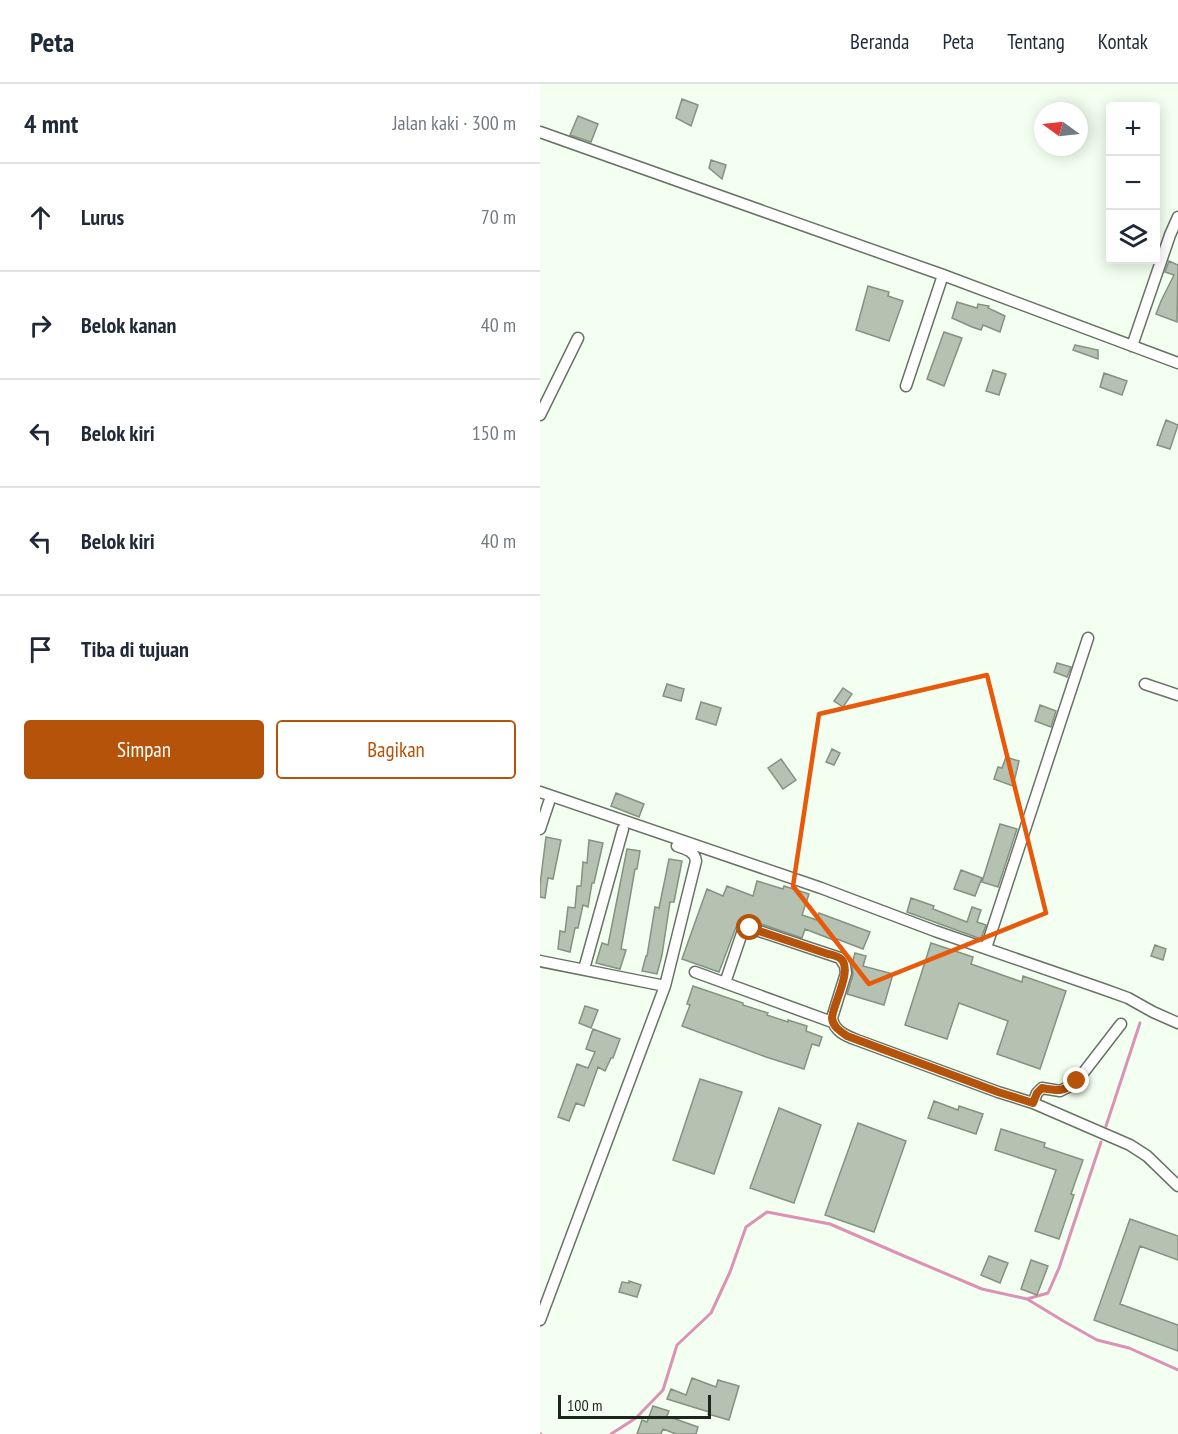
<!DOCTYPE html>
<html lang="id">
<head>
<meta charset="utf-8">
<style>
  body { margin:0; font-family:"PT Sans Narrow",sans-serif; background:#f6f6f7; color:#1f2937 }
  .controls { position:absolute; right:18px; top:18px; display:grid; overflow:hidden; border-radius:6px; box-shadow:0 3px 15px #0003 }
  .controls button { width:54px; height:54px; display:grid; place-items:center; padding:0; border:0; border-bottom:2px solid #e0e1e3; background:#fff; color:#1f2937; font:30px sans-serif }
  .compass { position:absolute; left:494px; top:18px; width:54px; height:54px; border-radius:50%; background:#fff; box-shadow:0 3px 15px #0003; rotate:285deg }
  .scale { position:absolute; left:18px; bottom:15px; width:153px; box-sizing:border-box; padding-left:6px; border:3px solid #1f241e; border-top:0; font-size:16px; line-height:21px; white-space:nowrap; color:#1f241e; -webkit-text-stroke:4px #f3fff0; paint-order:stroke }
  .stop { position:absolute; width:18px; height:18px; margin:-14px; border:4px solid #b45309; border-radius:50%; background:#fff }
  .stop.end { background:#b45309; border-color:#fff; box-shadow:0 2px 6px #0008 }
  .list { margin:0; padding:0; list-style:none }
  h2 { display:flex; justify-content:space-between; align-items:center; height:78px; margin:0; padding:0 24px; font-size:26px }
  h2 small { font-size:20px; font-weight:400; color:#747a83 }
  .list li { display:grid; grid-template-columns:39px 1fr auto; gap:18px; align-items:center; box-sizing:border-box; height:108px; padding:0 24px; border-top:2px solid #e0e1e3 }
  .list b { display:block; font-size:22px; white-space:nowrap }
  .list em { font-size:20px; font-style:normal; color:#747a83 }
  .actions { display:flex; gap:12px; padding:18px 24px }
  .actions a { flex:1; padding:14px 0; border:2px solid #b45309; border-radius:6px; text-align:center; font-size:21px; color:#b45309 }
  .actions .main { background:#b45309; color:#fff }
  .icon { flex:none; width:33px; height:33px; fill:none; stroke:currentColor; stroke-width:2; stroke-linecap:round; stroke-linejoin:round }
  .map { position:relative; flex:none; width:638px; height:1350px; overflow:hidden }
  header { display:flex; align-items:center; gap:36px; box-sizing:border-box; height:84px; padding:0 30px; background:#fff; border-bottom:2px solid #e0e1e3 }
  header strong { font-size:28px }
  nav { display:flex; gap:33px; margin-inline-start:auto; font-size:21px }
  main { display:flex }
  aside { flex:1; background:#fff }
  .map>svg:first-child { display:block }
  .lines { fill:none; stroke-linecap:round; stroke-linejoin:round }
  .stream { stroke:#dc92b4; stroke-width:3 }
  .building { fill:#b5c2b1; stroke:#859181; stroke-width:1.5 }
  .minor-casing { stroke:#677364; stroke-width:13 }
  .minor { stroke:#fff; stroke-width:10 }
  .route { stroke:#b45309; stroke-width:8 }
  .marked { fill:none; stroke:#e8590c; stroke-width:4.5; stroke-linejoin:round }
</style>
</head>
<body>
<header>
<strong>Peta</strong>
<nav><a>Beranda</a><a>Peta</a><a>Tentang</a><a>Kontak</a></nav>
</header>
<main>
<aside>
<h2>4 mnt<small>Jalan kaki · 300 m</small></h2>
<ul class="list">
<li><svg class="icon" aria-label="ahead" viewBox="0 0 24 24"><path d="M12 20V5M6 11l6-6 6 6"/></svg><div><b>Lurus</b></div><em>70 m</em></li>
<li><svg class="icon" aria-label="right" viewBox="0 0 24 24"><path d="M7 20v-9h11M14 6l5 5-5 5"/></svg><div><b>Belok kanan</b></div><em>40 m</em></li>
<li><svg class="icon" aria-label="left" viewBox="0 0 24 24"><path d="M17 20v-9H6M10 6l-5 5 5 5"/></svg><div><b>Belok kiri</b></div><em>150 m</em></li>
<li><svg class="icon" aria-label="left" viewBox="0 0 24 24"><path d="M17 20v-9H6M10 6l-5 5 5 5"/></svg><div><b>Belok kiri</b></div><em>40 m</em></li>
<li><svg class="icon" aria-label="arrive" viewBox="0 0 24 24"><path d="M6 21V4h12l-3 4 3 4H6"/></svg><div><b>Tiba di tujuan</b></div></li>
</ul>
<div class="actions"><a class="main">Simpan</a><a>Bagikan</a></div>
</aside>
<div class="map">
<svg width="638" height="1350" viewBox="0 0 638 1350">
  <rect width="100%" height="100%" fill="#f3fff0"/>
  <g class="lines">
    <!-- stream -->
    <path class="stream" d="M566 1042 600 939
      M487 1215 525 1238 557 1256 589 1264 638 1286
      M0 1350H1
      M71 1350 96 1334 123 1306 137 1261 171 1229 190 1188 206 1143 227 1128 290 1140 364 1172 442 1205 487 1215 508 1209 519 1184 561 1058"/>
  </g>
  <!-- building -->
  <path class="building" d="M142 15 158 21 151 42 136 34Z
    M38 32 58 40 51 58 30 51Z
    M171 76 186 81 182 95 169 84Z
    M629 177 638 181 637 238 616 230 621 217 634 191 625 188Z
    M328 202 349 208 348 212 363 217 349 257 316 246Z
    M417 218 437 224 438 220 449 222 448 224 465 232 460 248 443 241 441 246 432 243 412 234Z
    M404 248 422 254 404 302 387 295Z
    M535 261 558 266V275L533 266Z
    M453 286 466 290 459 311 446 307Z
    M564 289 587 297 582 311 560 303Z
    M626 336 638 341 630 365 617 361Z
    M517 579 531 583 527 593 514 588Z
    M127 600 144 605 141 617 123 612Z
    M303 604 312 610 303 623 294 617Z
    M161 618 181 624 176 641 156 635Z
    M500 621 516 627 511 643 495 637Z
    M292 665 300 669 294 681 286 678Z
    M466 673 479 677 473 702 454 695 458 683 462 684Z
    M241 675 256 696 243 705 228 684Z
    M76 709 104 720 99 733 71 722Z
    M460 740 477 745 458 803 442 798Z
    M6 753 21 756 13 795 8 794 5 814 0 813V801Z
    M49 756 63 759 54 799H52L48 823 43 821 38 844H35L30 868 18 865 20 847 25 848 28 823 35 824 37 802H41L43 778 47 779Z
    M87 765 100 767 97 785H95L81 865 86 866 80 885 56 879 62 859 68 861Z
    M129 775 142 777 134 818H130L122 871 117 890 102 887 106 872H107L115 823 119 824Z
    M421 786 442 794 435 812 414 805Z
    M217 797 243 805 244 802 269 810 262 831 277 836 279 829 330 848 323 865 297 855 296 857 265 845 262 854 215 838 202 835 201 839 198 838 179 888 142 875 167 805 183 812 187 802 213 812Z
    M371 814 394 822 393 825 427 838 432 823 441 826 437 838 446 841 441 855 367 828Z
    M391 859 433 873 431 880 482 898 483 892 526 907 500 985 457 970 468 937 419 919 407 955 365 941Z
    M615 861 626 865 623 876 611 872Z
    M315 869 326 872 323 882 353 890 344 921 307 910 313 891 312 880Z
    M153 902 203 919V921L228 929 227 931 248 938V936L267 942 266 947 282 953 279 962 272 960 264 985 226 973 142 942 150 921 147 920Z
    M45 922 58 926 51 944 39 939Z
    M53 945 80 955 73 974H71L65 987 58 983 44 1022 36 1019 29 1037 18 1033 37 980 48 984 55 968 46 965Z
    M160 995 202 1008 174 1090 133 1076Z
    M394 1017 418 1026 419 1022 443 1030 436 1050 388 1034Z
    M239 1024 281 1041 254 1119 210 1104Z
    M318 1039 366 1057 334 1148 285 1131Z
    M461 1045 505 1059 504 1063 543 1076 531 1110 534 1111 519 1155 495 1147 516 1086 455 1066Z
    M590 1135 638 1152V1176L600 1162 580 1220 638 1241V1267L554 1236Z
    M449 1172 468 1179 460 1199 441 1191Z
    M491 1176 508 1182 497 1211 481 1205Z
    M89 1197 101 1201 97 1213 79 1208 82 1198 89 1199Z
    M152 1294 176 1303 178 1296 199 1302 189 1336 168 1330 169 1328 127 1315 131 1305 146 1311Z
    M113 1322 129 1327 127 1332 158 1343 156 1350H136L123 1345 121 1350H97L102 1336 107 1338Z"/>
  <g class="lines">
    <defs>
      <path id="minor" d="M0 48 403 191 638 279
        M592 262 630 151 638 133
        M366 302 403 191
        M0 331 38 254
        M605 600 638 611
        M0 708 281 804 395 847 563 905 588 914 613 928 638 939
        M0 745 9 718
        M446 864 548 554
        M0 877 125 902
        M44 885 83 745
        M155 888 292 938
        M185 899 202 849 207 844 213 845 300 874 305 882 306 889 292 934C294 947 306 952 317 956L458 1008 493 1019 497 1009 502 1004 520 1007 530 1002 537 997 581 940
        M493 1019 590 1061 607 1072 638 1102
        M0 1236 125 902 156 777C155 767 145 765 137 762"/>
    </defs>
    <!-- minor casing -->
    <use href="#minor" class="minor-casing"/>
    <!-- minor -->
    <use href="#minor" class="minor"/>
  </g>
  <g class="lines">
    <!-- route -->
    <path class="route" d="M210 844 288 870C292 871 298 872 301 875 313 886 293 920 292 934 293 943 300 947 307 952L458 1008 493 1019 497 1009 502 1004C519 1007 523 1008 537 997"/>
  </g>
  <!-- marked area -->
  <path class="marked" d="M447 591 506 829 329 900 253 802 279 630Z"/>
</svg>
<div class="controls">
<button>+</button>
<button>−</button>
<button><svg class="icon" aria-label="layers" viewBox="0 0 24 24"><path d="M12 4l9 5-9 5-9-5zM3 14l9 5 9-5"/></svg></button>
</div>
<svg class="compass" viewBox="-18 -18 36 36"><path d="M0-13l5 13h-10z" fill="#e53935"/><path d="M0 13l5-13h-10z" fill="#747a83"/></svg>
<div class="scale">100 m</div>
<div class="stop" style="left:210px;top:844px"></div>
<div class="stop end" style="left:537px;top:997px"></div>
</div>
</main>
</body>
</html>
